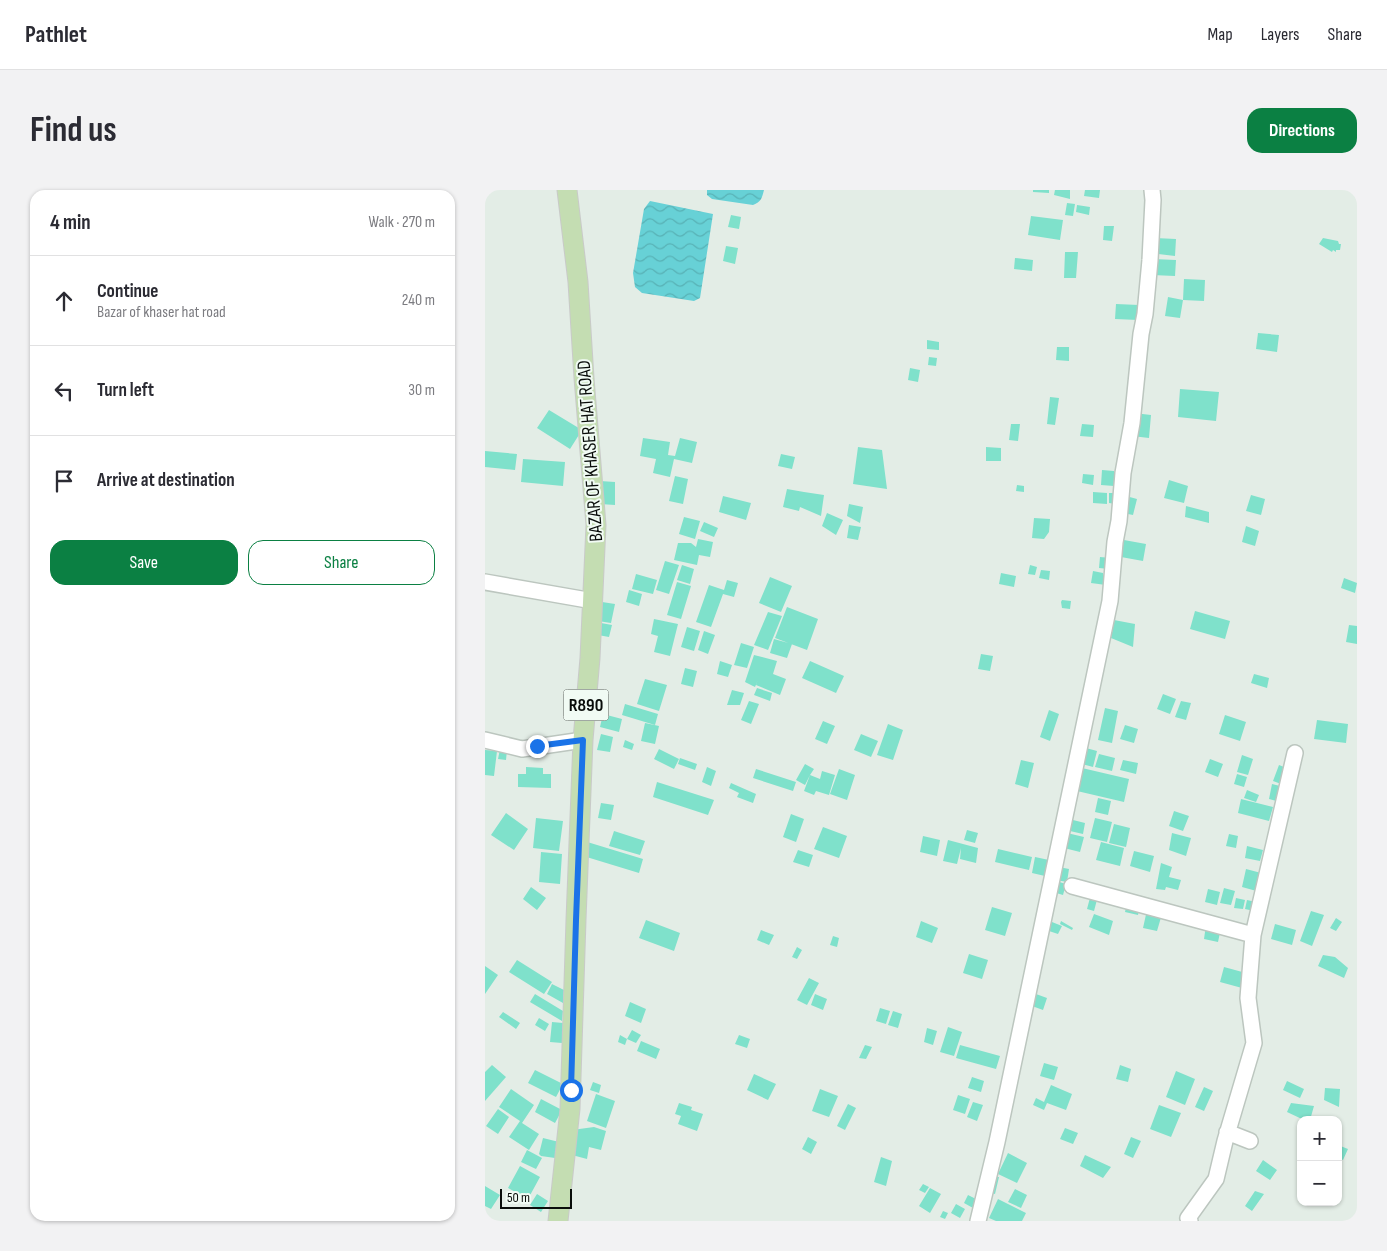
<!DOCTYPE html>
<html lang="en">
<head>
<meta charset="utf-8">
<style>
  body { margin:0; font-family:"Sofia Sans Condensed",sans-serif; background:#f2f2f3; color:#2b2b33 }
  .controls { position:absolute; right:15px; bottom:15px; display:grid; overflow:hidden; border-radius:10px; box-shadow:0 1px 4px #0004 }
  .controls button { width:45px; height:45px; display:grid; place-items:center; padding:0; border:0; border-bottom:1px solid #e1e1e2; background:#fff; color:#2b2b33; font:25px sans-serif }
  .scale { position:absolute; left:15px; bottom:12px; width:72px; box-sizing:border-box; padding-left:5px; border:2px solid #090d0a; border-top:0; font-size:14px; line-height:18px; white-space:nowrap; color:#090d0a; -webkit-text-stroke:4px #f1fbf4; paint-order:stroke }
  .stop { position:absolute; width:15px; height:15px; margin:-11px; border:4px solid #1a73e8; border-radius:50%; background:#fff }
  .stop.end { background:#1a73e8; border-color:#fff; box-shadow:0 1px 5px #0008 }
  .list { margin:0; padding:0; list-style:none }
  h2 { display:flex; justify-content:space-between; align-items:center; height:65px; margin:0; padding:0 20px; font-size:21px }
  h2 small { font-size:16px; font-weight:400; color:#7c7c81 }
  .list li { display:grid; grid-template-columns:32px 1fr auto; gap:15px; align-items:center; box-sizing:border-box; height:90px; padding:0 20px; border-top:1px solid #e1e1e2 }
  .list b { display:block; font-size:19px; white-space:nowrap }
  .list p { margin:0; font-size:16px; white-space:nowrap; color:#7c7c81 }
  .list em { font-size:16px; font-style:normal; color:#7c7c81 }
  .actions { display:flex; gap:10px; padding:15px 20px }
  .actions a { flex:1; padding:11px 0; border:1px solid #0b8043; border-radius:15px; text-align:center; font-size:18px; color:#0b8043 }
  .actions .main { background:#0b8043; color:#fff }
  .icon { flex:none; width:28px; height:28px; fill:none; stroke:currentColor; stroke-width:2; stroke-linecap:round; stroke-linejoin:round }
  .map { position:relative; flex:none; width:872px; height:1031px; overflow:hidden; border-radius:15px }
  header { display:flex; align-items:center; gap:30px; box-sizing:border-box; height:70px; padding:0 25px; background:#fff; border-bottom:1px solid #e1e1e2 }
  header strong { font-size:24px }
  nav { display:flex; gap:28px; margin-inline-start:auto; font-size:18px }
  .intro { display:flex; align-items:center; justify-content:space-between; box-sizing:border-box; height:120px; padding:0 30px }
  h1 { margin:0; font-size:35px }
  .button { padding:12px 22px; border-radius:15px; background:#0b8043; color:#fff; font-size:18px; font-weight:700 }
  main { display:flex; gap:30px; padding:0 30px }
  aside { flex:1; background:#fff; border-radius:15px; box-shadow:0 1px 4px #0004 }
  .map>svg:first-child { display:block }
  .water { fill:url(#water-waves) }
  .building { fill:#7fe1cb }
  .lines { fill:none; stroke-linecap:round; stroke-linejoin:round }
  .minor-casing { stroke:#bcc6bf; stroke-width:18 }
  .major-casing { stroke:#c9cac9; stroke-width:21 }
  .minor { stroke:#fff; stroke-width:15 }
  .major { stroke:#c4ddb2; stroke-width:19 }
  .route { stroke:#1a73e8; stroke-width:6 }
  .labels { text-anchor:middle; stroke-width:4; stroke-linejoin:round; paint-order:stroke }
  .shield { fill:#f1fbf4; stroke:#4f5450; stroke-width:1 }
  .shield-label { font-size:18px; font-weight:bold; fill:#090d0a }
  .street-label { font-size:19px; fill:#090d0a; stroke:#f1fbf4 }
</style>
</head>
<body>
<header>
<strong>Pathlet</strong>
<nav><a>Map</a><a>Layers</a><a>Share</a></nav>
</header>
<div class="intro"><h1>Find us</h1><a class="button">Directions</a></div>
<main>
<aside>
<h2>4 min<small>Walk · 270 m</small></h2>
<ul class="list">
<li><svg class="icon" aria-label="ahead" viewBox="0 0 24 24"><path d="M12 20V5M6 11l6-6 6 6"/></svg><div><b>Continue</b><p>Bazar of khaser hat road</p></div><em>240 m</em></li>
<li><svg class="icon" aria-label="left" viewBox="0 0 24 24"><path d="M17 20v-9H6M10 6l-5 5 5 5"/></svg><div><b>Turn left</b></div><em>30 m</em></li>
<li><svg class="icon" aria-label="arrive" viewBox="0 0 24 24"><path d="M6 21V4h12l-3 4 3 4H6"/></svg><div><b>Arrive at destination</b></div></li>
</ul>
<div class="actions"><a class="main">Save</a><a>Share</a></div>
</aside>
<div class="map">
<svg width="872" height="1031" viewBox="0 0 872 1031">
  <defs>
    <pattern id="water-waves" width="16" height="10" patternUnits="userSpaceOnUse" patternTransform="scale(1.25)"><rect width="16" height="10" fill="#67d1d6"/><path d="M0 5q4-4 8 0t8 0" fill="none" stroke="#58b2b6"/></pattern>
  </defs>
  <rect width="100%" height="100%" fill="#e3ede6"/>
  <!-- water -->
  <path class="water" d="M222 0H279C277 8 276 12 268 15L227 9 222 5Z
    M165 11 228 24 215 108 209 111 157 103 150 97 148 83 159 19Z"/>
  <!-- building -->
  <path class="building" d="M548 0H564V3L548 2Z
    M570 0H585V9L569 5Z
    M600 0H615L614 8 599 6Z
    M582 13 590 14 588 26 580 25Z
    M592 15 605 17 604 25 591 22Z
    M246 25 256 27 254 39 243 37Z
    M546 26 578 30 575 50 543 45Z
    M619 36H629L627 51 618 50Z
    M670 48 691 49 690 66 665 63Z
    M838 48 853 51 854 54H856L855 60H851V62L848 60 847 62 834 54Z
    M241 56 253 58 250 74 238 71Z
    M580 62H593L591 88H579Z
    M530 68 548 70 547 81 529 79Z
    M668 69 691 70 690 86 667 85Z
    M699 89 720 90 719 111 698 110Z
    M683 107 698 110 695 128 680 126Z
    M631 114 654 115 653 130 630 129Z
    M773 143 794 145 792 162 771 159Z
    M442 150 454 152V160L442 159Z
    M572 157H584V171L571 170Z
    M444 167 452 168 451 176 443 175Z
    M425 178 435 180 433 192 423 190Z
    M695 199 734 202 731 231 693 227Z
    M565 207 574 208 570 235 562 234Z
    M64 220 97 240 85 259 52 238Z
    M649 223 666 225 664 248 647 246Z
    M526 234H535L533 251 524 250Z
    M597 234 609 235 608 247 595 246Z
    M158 248 185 252 183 265 190 266 195 248 212 252 207 273 189 269 185 287 168 283 171 269 155 266Z
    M373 257 397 260 402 299 368 294Z
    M501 257 516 258V271H501Z
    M0 261 32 264 30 280 0 277Z
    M296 264 310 267 307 279 293 276Z
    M38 269 80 272 78 296 36 292Z
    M617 280 629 281V296L616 295Z
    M598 284 609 285 608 295 597 293Z
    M190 286 203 289 198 314 184 311Z
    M684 290 703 296 699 313 679 308Z
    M115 291 130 292V315L115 314Z
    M532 295 539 296V302L531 301Z
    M302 299 319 302 339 305 336 326 315 317 314 321 298 317Z
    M608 302 622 303V314L608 313Z
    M624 303H631V314L624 313Z
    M766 305 780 309 776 325 761 321Z
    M238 306 266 313 261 330 234 322Z
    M641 306 652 309 648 325 638 323Z
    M364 314 378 317 375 333 362 326Z
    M701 316 724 322V333L700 327Z
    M342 323 358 330 351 345 337 336Z
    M199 327 215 331 210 349 194 344Z
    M549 328 565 329 564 342 559 349 547 348Z
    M219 332 233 338 229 347 215 341Z
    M364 335 376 337 373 350 362 348Z
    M761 336 774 341 770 356 757 352Z
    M213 349 228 352 225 367 214 365 212 375 189 370 193 353H206L211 357Z
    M639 350 661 354 658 371 636 367Z
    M615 367 626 368 624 379 614 378Z
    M180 371 194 375 184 404 171 400Z
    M197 375 209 379 205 394 192 390Z
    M545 375 552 377 550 385 543 384Z
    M556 380 565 381 564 390 554 388Z
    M608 381 618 383 621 395 606 393Z
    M516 383 531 386 529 397 514 394Z
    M151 384 172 390 168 404 147 399Z
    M285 387 307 396 296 422 274 413Z
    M859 388 872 393 870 403 856 398Z
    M242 390 253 393 249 407 238 404 226 437 211 432 224 395 239 400Z
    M192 392 206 396 196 429 182 425Z
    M144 400 157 404 154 416 141 412Z
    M577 410 586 411 585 419 577 418 576 412Z
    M117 412 130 414 126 433 113 431Z
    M302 417 333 429 322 460 290 448Z
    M710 421 745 431 740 449 705 439Z
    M283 422 297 426 283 460 269 455Z
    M169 429 193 434 185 466 169 462 173 446 166 444Z
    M629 430 650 434 648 457 626 448Z
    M116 433 127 435 124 447 113 445Z
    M864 435 872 436V454L861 452Z
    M202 437 215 441 209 461 196 457Z
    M219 441 230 445 223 464 213 460Z
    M289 449 307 454 302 468 285 463Z
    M256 453 269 457 262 478 249 475Z
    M496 464 508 466 505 481 493 479Z
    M269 465 292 471 288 484 301 489 295 505 271 495 273 490 270 497 260 492Z
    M235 471 247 475 243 487 232 484Z
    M325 471 359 486 351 503 317 488Z
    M200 478 212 481 208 497 196 494Z
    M769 484 784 488 782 498 766 493Z
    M160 489 182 495 174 521 152 514Z
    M272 498 287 503 285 511 269 505Z
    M247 500 259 503 255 515H242Z
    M678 504 691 509 685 524 672 519Z
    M264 511 274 514 266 534 256 530Z
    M696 511 706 513 701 530 690 527Z
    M140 514 173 524 170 535 137 525Z
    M620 518 633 521 627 553 613 550Z
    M564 520 574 524 565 551 555 547Z
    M118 524 137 529 134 542 115 537Z
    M740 525 761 532 755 551 734 544Z
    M832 530 863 534 861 553 829 549Z
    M338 531 350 536 342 554 330 549Z
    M160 533 174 536 170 554 156 551Z
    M403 534 418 540 408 570 392 565Z
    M640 535 653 539 649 553 635 549Z
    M116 544 128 547 125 562 112 560Z
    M376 544 393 551 386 567 369 560Z
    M140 550 149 554 147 560 138 557Z
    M601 558 612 561 608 577 597 574Z
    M15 559 22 560 21 570 13 569Z
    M174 559 194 569 189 579 169 569Z
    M0 560 12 561 9 586 0 585Z
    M614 564 630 568 627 581 610 577Z
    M757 565 768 569 763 585 752 582Z
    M195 568 212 574 210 580 193 574Z
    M725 569 738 574 733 587 720 582Z
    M536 570 549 573 543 598 530 594Z
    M638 570 653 573 651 584 635 580Z
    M320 574 329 579 325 585 335 589 337 581 350 585 344 605 331 601 329 605 319 601 325 585 320 595 311 590Z
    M794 575 804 579 799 595 788 591Z
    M41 577 58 578V584H66V598L33 597V584H41Z
    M222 577 231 581 226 596 217 592Z
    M597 578 644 589 639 612 592 601Z
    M271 579 311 592 308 601 268 588Z
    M354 579 370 585 362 610 345 604Z
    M752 584 762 587 759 597 749 594Z
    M172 592 229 610 223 625 168 607Z
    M246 593 271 604 268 613 252 607 254 603 244 598Z
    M787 594 799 597 795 612 784 609Z
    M762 600 774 605 771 612 759 608Z
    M613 608 626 611 623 625 610 622Z
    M756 609 788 617 784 631 753 623Z
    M116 613 129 615 126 630 113 628Z
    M689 621 704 626 698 641 684 636Z
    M21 623 43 639 29 660 6 645Z
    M306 624 319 629 311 652 298 647Z
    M51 628 78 631 74 661 48 658Z
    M610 628 627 632 622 652 605 648Z
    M588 630 600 633 598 644 585 641Z
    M629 634 645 638 641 657 624 653Z
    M338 637 362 646 354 668 329 659Z
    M482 640 493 643 490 653 479 650Z
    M129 641 160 651 155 665 124 656Z
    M582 643 599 647 595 662 579 658Z
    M687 643 706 648 701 666 684 660Z
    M744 644 753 646 751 658 741 656Z
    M438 646 455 650 452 666 435 662Z
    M463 650 493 658 491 673 475 669 476 658 472 674 458 671Z
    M99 651 158 669 154 683 95 665Z
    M616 652 639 658 635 676 611 670Z
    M762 656 778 660 775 671 760 668Z
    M513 659 547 667 544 680 510 672Z
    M313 660 328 665 324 677 308 672Z
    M649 661 669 666 665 682 645 676Z
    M56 662 77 664 75 694 54 692Z
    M550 667 564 670 560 686 547 683Z
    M676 673 687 677 684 687 696 690 693 700 681 697 680 700 671 699Z
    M574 677 584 679 582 692 571 690Z
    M761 679 780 684 775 702 757 697Z
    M571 691 581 694 578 705 568 702Z
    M46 697 61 708 52 720 38 709Z
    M739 698 750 701 746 715 735 713Z
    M723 699 735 702 732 715 720 712Z
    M606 704 613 706 609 721 602 719Z
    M751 708 760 710 758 719 749 718Z
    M762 710 771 712 769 721 760 719Z
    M642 713 655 716 653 725 640 722Z
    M507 717 527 723 520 746 500 740Z
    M662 720 677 724 672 741 658 738Z
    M826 721 839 725 827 756 815 751Z
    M609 724 628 731 624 745 604 737Z
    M851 728 857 732 851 741 845 738Z
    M161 730 195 743 189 761 154 748Z
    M562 730 577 736 573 744 558 739Z
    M436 731 453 738 447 753 431 747Z
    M576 731 588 738 587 740 575 734Z
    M790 734 811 740 807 755 786 749Z
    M721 735 736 738 733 752 719 749Z
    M276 740 289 745 284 755 272 750Z
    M348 746 354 748 352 757 345 755Z
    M312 757 317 760 312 769 307 767Z
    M484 764 503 770 497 789 478 783Z
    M838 765 850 767 863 778 859 788 833 776Z
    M32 770 67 792 59 804 24 782Z
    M0 776 13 785 0 804Z
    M739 777 761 783 757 798 735 792Z
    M324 788 334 793 322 815 312 810Z
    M67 794 79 800 78 813 62 804Z
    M50 804 78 821 77 831 45 812Z
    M330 804 342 809 338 820 326 815Z
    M551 804 562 808 558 820 547 816Z
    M145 812 161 819 156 833 140 826Z
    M395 818 405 821 401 834 391 831Z
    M408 821 417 824 413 838 403 835Z
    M18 822 35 833 31 839 14 827Z
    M54 828 64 834 60 841 50 835Z
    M67 832 78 833 77 853 65 852Z
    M463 837 477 842 469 866 455 862Z
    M442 838 452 841 448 855 439 852Z
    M147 840 156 845 151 853 142 849 140 855 133 852 135 845 142 849Z
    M254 845 265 849 262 858 250 854Z
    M156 851 175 859 171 869 152 861Z
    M380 855 387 857 381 869 374 868Z
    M475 855 515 866 511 879 471 868Z
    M559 873 573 877 569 890 555 886Z
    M7 875 21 887 0 911V882Z
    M635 875 646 879 643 892 631 889Z
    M50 880 78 894 71 907 43 893Z
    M691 881 710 889 700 915 681 907Z
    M269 884 291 894 283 910 262 900Z
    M487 887 499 891 496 902 483 898Z
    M802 891 819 899 815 908 798 900Z
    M108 892 116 895 114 903 105 900Z
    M566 895 587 904 581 920 562 913 559 920 548 915 551 908 559 912Z
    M719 897 728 901 719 921 710 917Z
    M840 898 855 899 854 917 839 910Z
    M26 899 49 915 37 933 54 944 44 960 24 947 35 931 14 917Z
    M335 899 353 906 344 927 327 921Z
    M111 904 130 911 121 938 102 931Z
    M473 905 485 909 480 924 468 920Z
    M56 909 77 920 70 933 50 922Z
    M488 912 498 915 492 931 482 927Z
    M194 913 207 917 206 920 218 924 212 941 193 934 196 926 190 924Z
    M806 913 829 916 825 930H819L802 922Z
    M363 914 371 918 360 940 352 936Z
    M674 915 696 923 686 947 665 939Z
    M13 919 24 927 13 944 1 936Z
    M109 937 121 941 116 960 104 957 102 969 87 965V940Z
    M580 938 593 943 588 954 575 949Z
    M323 947 332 952 326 964 317 959Z
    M646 947 656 951 648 968 639 964Z
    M58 948 74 952 70 968 56 966 54 964Z
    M853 955 863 959 858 970 853 968Z
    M42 960 57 968 51 979 36 972Z
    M523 963 542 973 532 993 513 984Z
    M600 965 626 977 618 988 595 976Z
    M396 967 407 971 401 996 389 992Z
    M778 970 792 980 785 990 771 981Z
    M35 976 55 987 43 1009 23 998Z
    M511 987H514L510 1004 503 1002Z
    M438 994 444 997 440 1003 434 1000Z
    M0 996 15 1005 6 1019 0 1016Z
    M445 998 456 1004 445 1023 434 1016Z
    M530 999 542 1005 536 1018 523 1012Z
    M770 1001 779 1004 767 1021 760 1016Z
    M52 1004 63 1011 56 1022 45 1015Z
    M483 1005 493 1010 488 1018 479 1013Z
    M513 1009 541 1023 537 1031H511L504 1028Z
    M471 1014 480 1019 475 1028 466 1023Z
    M458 1021 463 1023 460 1029 455 1027Z"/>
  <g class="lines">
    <defs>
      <path id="minor" d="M0 392 108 411
        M0 550 37 559 98 550
        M587 696 768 745
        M742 942 765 951
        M493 1031 512 952 625 411 630 352 634 331 638 283 647 233 656 144 660 124 665 70 668 10 667 0
        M705 1031 703 1028 731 989 740 951 769 853 763 808 768 745 810 563"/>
      <path id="major" d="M73 1031 85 919 91 730 98 550 105 468 111 335 99 188 93 92 82 0"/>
    </defs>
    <!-- minor casing -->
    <use href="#minor" class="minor-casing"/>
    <!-- major casing -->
    <use href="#major" class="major-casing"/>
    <!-- minor -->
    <use href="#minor" class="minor"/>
    <!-- major -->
    <use href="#major" class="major"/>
  </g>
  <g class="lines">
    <!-- route -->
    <path class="route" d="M52 556 98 550 91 730 86 900"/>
  </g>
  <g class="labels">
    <!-- shield labels -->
    <rect class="shield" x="78.5" y="499.5" width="45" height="31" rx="4"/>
    <g class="shield-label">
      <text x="101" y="521">R890</text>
    </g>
    <!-- street labels -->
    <g class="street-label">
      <text transform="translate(104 261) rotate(-94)" y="7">BAZAR OF KHASER HAT ROAD</text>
    </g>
  </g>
</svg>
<div class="controls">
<button>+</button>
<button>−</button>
</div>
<div class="scale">50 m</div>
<div class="stop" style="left:86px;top:900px"></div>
<div class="stop end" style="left:52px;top:556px"></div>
</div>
</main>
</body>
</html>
